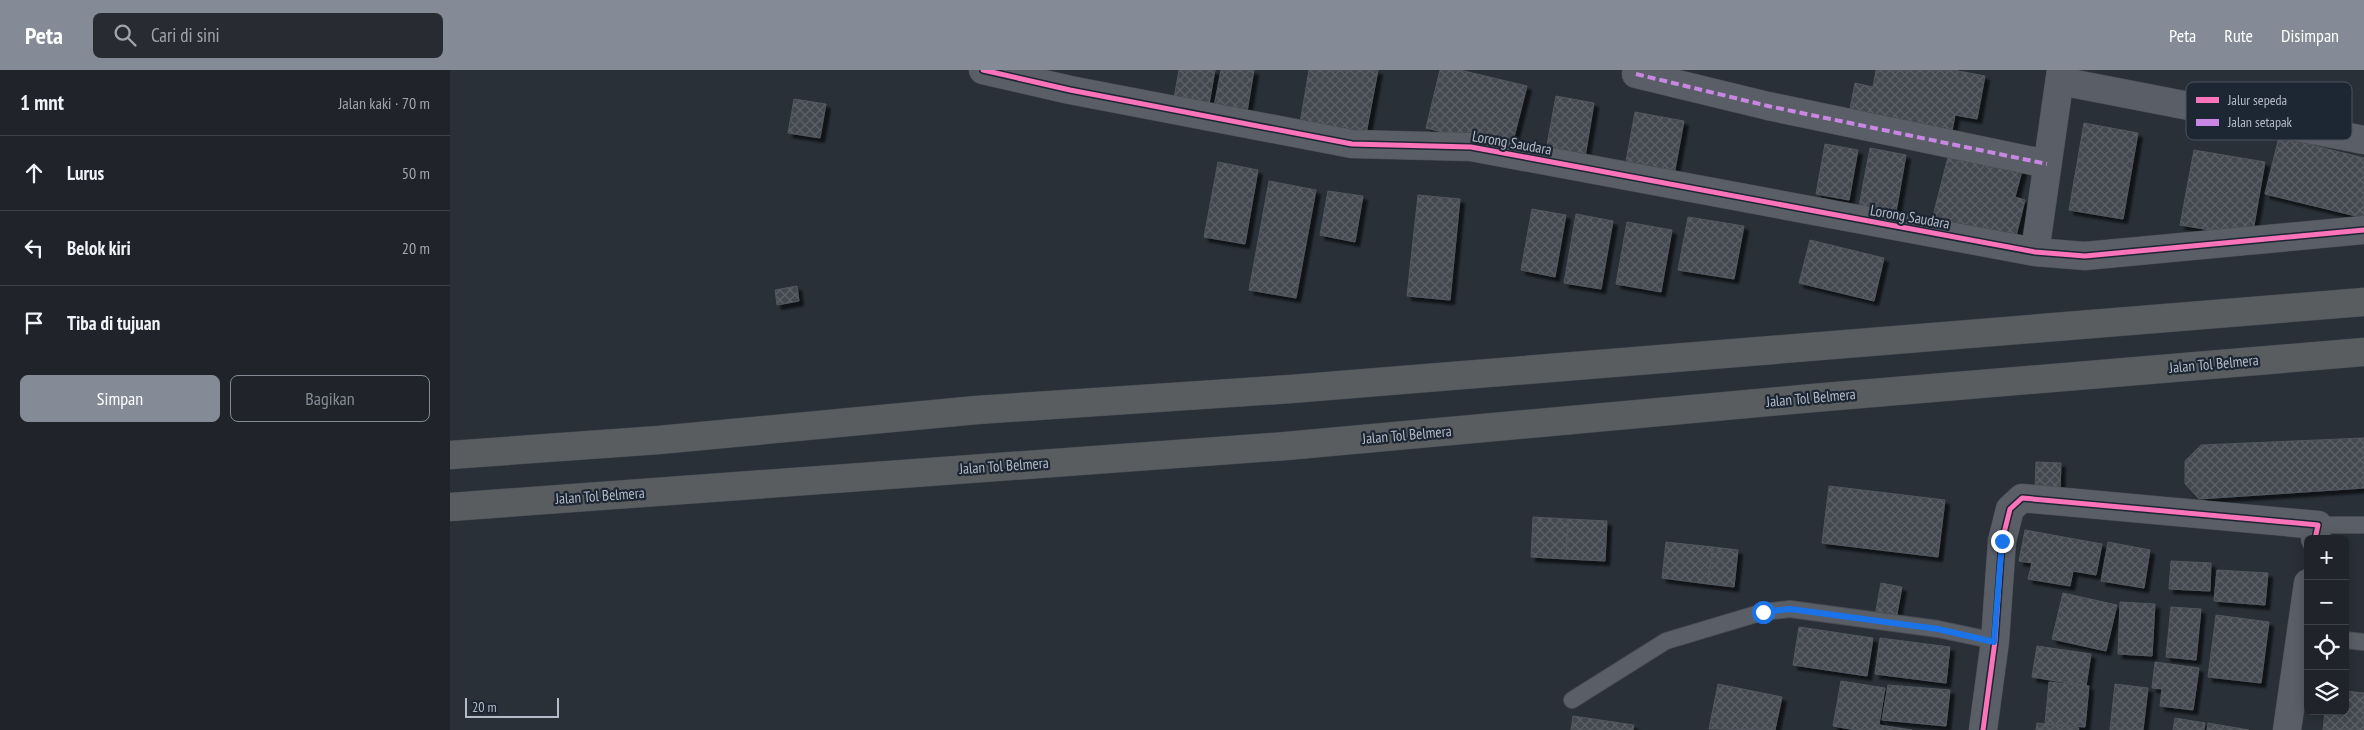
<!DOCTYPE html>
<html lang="id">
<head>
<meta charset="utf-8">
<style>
  body { margin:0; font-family:"PT Sans Narrow",sans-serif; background:#282c32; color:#f1f3f6 }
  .controls { position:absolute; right:15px; bottom:15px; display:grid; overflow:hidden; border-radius:8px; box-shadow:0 2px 12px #0003 }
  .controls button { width:45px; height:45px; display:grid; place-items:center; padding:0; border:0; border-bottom:1px solid #3d4147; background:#20242a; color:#f1f3f6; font:25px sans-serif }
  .scale { position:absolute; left:15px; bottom:12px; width:94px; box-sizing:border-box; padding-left:5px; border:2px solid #b4bcc9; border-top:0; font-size:14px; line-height:18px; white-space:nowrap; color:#b4bcc9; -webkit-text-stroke:4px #1d2633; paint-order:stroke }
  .stop { position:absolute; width:15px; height:15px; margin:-11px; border:4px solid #1a73e8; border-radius:50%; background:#fff }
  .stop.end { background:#1a73e8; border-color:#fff; box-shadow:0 1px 5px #0008 }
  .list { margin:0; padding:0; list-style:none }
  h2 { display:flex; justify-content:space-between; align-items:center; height:65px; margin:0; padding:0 20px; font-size:21px }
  h2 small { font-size:16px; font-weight:400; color:#a2a4a8 }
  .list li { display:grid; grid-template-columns:32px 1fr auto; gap:15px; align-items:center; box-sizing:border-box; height:75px; padding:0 20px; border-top:1px solid #3d4147 }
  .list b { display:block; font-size:19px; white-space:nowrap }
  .list em { font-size:16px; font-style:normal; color:#a2a4a8 }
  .actions { display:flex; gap:10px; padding:15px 20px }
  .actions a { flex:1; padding:11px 0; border:1px solid #848b96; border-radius:8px; text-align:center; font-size:18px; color:#848b96 }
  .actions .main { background:#848b96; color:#fff }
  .icon { flex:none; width:28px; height:28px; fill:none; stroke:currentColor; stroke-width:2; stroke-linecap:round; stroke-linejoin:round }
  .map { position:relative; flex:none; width:1914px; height:660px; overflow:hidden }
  header { display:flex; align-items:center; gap:30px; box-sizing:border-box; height:70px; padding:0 25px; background:#848b96; color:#fff }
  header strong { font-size:24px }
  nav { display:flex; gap:28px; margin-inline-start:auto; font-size:18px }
  .search { width:350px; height:45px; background:#282c32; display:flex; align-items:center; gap:12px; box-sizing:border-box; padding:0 18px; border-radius:8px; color:#a2a4a8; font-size:19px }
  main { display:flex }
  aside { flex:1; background:#20242a }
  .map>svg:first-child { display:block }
  .building { fill:url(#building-cross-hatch); stroke:#52575f; filter:url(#shadow) }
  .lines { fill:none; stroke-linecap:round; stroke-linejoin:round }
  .lane-casing { stroke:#484c53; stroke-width:18 }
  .street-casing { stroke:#484c53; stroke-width:29 }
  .highway-casing { stroke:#474c53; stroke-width:29 }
  .lane { stroke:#5a5e66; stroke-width:16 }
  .street { stroke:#5a5e66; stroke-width:28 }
  .highway { stroke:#5a5d60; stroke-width:28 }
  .quiet { stroke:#c787e3; stroke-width:4; stroke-dasharray:8 4; stroke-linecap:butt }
  .cycleway-casing { stroke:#1d2633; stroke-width:8 }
  .cycleway { stroke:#fb73b8; stroke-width:5 }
  .route { stroke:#1a73e8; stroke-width:6 }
  .labels { text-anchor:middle; stroke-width:4.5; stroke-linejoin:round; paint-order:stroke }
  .street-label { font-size:15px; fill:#b4bcc9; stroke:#1d2633 }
  .key { fill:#1d2633; stroke:#4a5360; stroke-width:1 }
  .key-label { font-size:14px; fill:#b4bcc9 }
</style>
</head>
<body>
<header>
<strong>Peta</strong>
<div class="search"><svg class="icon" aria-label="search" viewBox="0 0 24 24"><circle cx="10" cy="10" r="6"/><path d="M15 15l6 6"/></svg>Cari di sini</div>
<nav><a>Peta</a><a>Rute</a><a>Disimpan</a></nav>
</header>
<main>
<aside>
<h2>1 mnt<small>Jalan kaki · 70 m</small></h2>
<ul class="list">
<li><svg class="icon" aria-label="ahead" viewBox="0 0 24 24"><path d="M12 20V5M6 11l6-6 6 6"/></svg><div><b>Lurus</b></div><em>50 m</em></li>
<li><svg class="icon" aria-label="left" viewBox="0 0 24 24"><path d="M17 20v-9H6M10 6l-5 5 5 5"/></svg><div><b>Belok kiri</b></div><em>20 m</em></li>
<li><svg class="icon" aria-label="arrive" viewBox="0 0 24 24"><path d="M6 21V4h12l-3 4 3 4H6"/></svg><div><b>Tiba di tujuan</b></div></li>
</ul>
<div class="actions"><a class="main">Simpan</a><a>Bagikan</a></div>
</aside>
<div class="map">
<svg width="1914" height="660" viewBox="0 0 1914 660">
  <defs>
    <pattern id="building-cross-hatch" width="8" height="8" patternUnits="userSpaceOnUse" patternTransform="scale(1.25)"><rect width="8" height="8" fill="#444950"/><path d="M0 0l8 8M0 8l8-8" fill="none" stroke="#5d6168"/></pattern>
    <filter id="shadow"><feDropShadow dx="4.5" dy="4.5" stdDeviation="1" flood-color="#0009"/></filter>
  </defs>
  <rect width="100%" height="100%" fill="#2a3038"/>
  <!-- building -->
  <path class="building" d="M729 0H765L758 40 723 34Z
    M771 0H804L797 42 764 37Z
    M859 0H928L916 64 850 53Z
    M990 0H1010L1077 16 1061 79 976 58Z
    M1426 0H1503L1535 6 1527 49 1505 45 1502 61 1399 44 1405 13 1423 17Z
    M1106 26 1144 33 1135 87 1096 80Z
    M344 29 376 34 370 68 338 63Z
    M1185 42 1234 51 1224 105 1175 97Z
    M1634 53 1688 63 1673 149 1619 140Z
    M1829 67 1914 88V148L1815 124Z
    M1375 74 1408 80 1399 130 1366 124Z
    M1420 78 1456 85 1446 142 1409 136Z
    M1500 79 1573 97 1565 127 1575 130 1565 170 1482 150Z
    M1744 80 1815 92 1802 167 1730 155Z
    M768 92 808 100 795 174 754 167Z
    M819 111 866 120 846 228 799 220Z
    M878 121 913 126 905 172 870 165Z
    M968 125 1010 129 1000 230 957 226Z
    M1082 139 1116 145 1105 207 1071 200Z
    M1126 144 1163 151 1151 219 1114 213Z
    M1238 147 1294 156 1284 209 1228 200Z
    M1177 152 1222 160 1211 222 1166 214Z
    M1360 170 1434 188 1424 231 1349 213Z
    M347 216 349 231 327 235 325 220Z
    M1914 368V418L1749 429 1735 414V391L1751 375Z
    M1586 392 1611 393 1610 421 1585 420Z
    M1379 416 1495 430 1488 487 1372 473Z
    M1083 447 1118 449 1116 489 1081 487Z
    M1118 449 1157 451 1155 491 1116 489Z
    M1575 460 1652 474 1646 505 1623 501 1620 516 1578 509 1582 493 1569 491Z
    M1216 472 1263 477 1258 514 1212 508Z
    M1658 472 1700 480 1694 518 1651 511Z
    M1263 477 1288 480 1284 517 1258 514Z
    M1721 491 1761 493 1760 521 1719 519Z
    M1767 500 1818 503 1815 535 1764 531Z
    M1431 513 1452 517 1446 549 1425 546Z
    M1613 523 1667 535 1656 581 1602 569Z
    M1670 532 1705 534 1702 586 1668 584Z
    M1721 537 1751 539 1746 590 1716 587Z
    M1766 545 1819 552 1811 613 1758 607Z
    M1349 557 1423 568 1417 606 1343 595Z
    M1430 568 1500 577 1496 613 1425 604Z
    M1587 576 1641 584 1636 616 1582 607Z
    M1705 592 1749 598 1743 640 1710 636 1712 619 1702 618Z
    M1391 611 1435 618 1429 655 1462 660H1406L1383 656Z
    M1599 612 1639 616 1635 657 1595 654Z
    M1268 614 1332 627 1325 660 1259 659Z
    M1665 614 1698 618 1693 660H1660Z
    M1438 615 1500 620 1496 656 1432 650Z
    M1895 621 1914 623V660H1873L1875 641H1895Z
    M1123 646 1184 655 1183 660H1121Z
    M1725 648 1755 653 1754 660H1723Z
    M1587 653 1629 658 1628 660H1586Z
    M1758 653 1799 660H1757Z"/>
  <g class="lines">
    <defs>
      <path id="lane" d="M1868 455H1914
        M1895 570 1914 572
        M1122 630 1216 571 1313 542 1340 539 1488 559 1545 571"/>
      <path id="street" d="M533 0 620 20 902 74 1021 77 1585 182 1635 186 1914 160
        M1186 4 1318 36 1597 94
        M1610 11 1914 70
        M1585 182 1611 0
        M1533 660 1545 571 1552 471 1560 439 1572 428 1868 455 1865 469
        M1837 660 1858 513"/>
      <path id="highway" d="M0 385 209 370 527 340 841 319 1914 232
        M0 437 836 376 1363 328 1914 282"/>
    </defs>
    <!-- lane casing -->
    <use href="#lane" class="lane-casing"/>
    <!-- street casing -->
    <use href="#street" class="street-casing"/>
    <!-- highway casing -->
    <use href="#highway" class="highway-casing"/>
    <!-- lane -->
    <use href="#lane" class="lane"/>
    <!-- street -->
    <use href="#street" class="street"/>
    <!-- highway -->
    <use href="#highway" class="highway"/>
    <!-- quiet -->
    <path class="quiet" d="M1186 4 1318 36 1597 94"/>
    <defs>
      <path id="cycleway" d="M533 0 620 20 902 74 1021 77 1585 182 1635 186 1914 160
        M1533 660 1545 571 1552 471 1560 439 1572 428 1868 455 1865 469"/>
    </defs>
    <!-- cycleway casing -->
    <use href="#cycleway" class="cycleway-casing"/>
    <!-- cycleway -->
    <use href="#cycleway" class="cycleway"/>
  </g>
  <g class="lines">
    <!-- route -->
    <path class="route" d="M1313 542 1340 539 1488 559 1544 572 1552 471"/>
  </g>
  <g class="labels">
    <!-- street labels -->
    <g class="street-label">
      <text transform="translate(1062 73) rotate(10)" y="5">Lorong Saudara</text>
      <text transform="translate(1460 147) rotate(10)" y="5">Lorong Saudara</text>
      <text transform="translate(1764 294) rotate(-5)" y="5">Jalan Tol Belmera</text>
      <text transform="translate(1361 328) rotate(-5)" y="5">Jalan Tol Belmera</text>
      <text transform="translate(957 365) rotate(-5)" y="5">Jalan Tol Belmera</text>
      <text transform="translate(554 396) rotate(-4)" y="5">Jalan Tol Belmera</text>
      <text transform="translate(150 426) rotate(-4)" y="5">Jalan Tol Belmera</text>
    </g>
  </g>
  <!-- legend -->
  <rect x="1736" y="12" width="166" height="58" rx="8" class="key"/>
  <rect x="1746" y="27" width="23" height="6" fill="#fb73b8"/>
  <rect x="1746" y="49" width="23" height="7" fill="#c787e3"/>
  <g class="key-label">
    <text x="1778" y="35">Jalur sepeda</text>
    <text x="1778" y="57">Jalan setapak</text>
  </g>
</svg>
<div class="controls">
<button>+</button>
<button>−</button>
<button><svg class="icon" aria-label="locate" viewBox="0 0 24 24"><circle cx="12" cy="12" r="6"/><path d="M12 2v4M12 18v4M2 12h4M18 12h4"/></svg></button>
<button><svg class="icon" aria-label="layers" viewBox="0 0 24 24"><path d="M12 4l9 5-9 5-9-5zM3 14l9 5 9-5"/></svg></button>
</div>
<div class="scale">20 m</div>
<div class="stop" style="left:1313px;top:542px"></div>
<div class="stop end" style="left:1552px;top:471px"></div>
</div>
</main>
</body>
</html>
